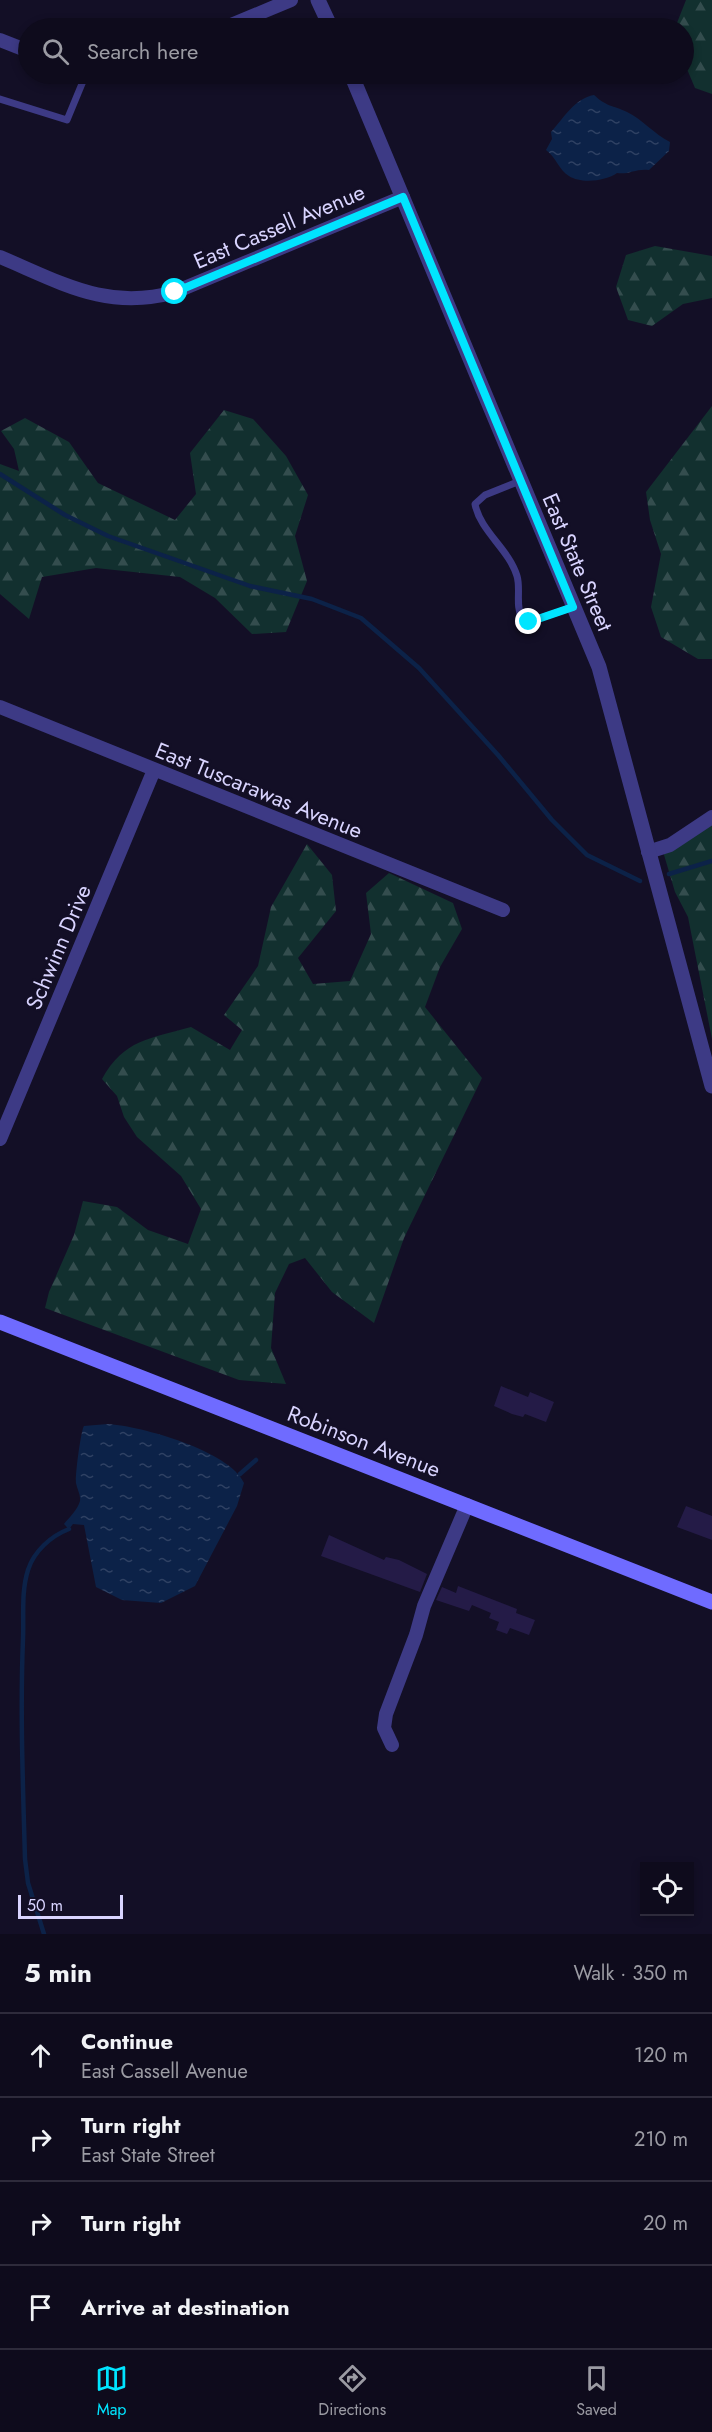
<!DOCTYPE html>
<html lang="en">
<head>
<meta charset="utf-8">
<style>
  body { margin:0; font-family:Jost,sans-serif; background:#171425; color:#f1f3f6 }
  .controls { position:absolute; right:18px; bottom:18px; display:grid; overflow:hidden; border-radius:0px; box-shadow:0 3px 9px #0003 }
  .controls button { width:54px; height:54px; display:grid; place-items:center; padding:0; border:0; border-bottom:2px solid #2e2b3b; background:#0e0b1c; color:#f1f3f6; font:30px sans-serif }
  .scale { position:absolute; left:18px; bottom:15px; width:105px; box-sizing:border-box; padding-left:6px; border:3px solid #d9d4ff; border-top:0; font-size:16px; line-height:21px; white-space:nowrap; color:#d9d4ff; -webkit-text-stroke:4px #130f26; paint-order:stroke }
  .stop { position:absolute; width:18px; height:18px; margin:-14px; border:4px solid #00e5ff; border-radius:50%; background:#fff }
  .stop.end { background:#00e5ff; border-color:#fff; box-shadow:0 2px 6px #0008 }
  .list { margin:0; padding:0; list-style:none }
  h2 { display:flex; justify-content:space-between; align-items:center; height:78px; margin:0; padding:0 24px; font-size:26px }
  h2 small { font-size:20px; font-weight:400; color:#9b9ba3 }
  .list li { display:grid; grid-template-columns:39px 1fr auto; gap:18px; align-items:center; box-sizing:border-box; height:84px; padding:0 24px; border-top:2px solid #2e2b3b }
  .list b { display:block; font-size:22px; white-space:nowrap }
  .list p { margin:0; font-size:20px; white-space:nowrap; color:#9b9ba3 }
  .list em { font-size:20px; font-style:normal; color:#9b9ba3 }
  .icon { flex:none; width:33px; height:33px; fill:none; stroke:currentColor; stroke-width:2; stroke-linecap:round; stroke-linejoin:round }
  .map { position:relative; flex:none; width:712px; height:1934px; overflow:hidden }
  .search { position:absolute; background:#0e0b1c; box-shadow:0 3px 9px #0003; left:18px; right:18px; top:18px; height:66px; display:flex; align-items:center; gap:15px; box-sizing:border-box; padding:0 21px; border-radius:33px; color:#9b9ba3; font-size:22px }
  .sheet { height:414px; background:#0e0b1c }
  nav { display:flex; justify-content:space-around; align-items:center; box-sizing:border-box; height:84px; border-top:2px solid #2e2b3b; background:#0e0b1c; font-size:16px; color:#9b9ba3 }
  nav a { display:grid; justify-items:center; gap:3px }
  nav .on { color:#00e5ff }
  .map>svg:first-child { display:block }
  .forest { fill:url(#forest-firs) }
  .water { fill:url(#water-ripples) }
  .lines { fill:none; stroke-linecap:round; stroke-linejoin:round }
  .stream { stroke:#0c2248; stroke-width:4.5 }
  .building { fill:#241b47 }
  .service { stroke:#3d3a85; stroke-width:7 }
  .minor { stroke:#3d3a85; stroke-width:14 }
  .tertiary { stroke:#3d3a85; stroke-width:15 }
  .secondary { stroke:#6f6bff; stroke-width:15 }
  .route { stroke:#00e5ff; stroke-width:8 }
  .labels { text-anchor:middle; stroke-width:5; stroke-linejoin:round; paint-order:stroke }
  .street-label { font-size:22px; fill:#d9d4ff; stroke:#130f26 }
</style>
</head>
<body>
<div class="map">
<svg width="712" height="1934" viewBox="0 0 712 1934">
  <defs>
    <pattern id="forest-firs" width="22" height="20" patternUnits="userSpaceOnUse" patternTransform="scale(1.5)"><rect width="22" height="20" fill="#12302f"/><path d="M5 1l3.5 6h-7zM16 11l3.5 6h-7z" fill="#344d4e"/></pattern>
    <pattern id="water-ripples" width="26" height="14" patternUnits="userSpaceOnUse" patternTransform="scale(1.5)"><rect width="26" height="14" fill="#0c2248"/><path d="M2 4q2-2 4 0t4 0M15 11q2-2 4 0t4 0" fill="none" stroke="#2f4163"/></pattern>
  </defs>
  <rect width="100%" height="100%" fill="#130f26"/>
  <!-- forest -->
  <path class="forest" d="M686 0H712V94L695 88 684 62V28H675Z
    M655 246 712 256V298L683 304 652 326 628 320 616 287 626 255Z
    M712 406V659H698L661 637 651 607 661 554 650 520 646 492Z
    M224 410 253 419 286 456 308 495 295 536 307 581 286 632 252 634 215 598 180 577 96 568 42 577 29 619 0 594V464L19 471 14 449 1 431 25 418 69 442 98 483 175 520 196 494 190 453Z
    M712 817V1039L688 917 675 892 662 848Z
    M307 844 332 875 336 911 298 958 313 984 350 981 371 934 366 893 389 873 453 903 462 929 440 967 425 1007 482 1078 404 1238 374 1323 332 1292 305 1258 289 1264 275 1293 271 1348 286 1384 239 1380 45 1308 49 1292 74 1235 83 1201 117 1207 148 1230 188 1244 201 1209 181 1176 137 1137 124 1117 117 1096 102 1079C124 1039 150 1039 191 1027L230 1050 242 1030 224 1015 258 966 271 907Z"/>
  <!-- water -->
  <path class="water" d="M594 95C607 107 612 105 627 112 642 119 654 134 670 142L669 151 649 170C636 168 629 175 617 173 606 181 581 184 569 176 559 170 556 157 546 150L552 139 551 132C563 119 575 98 594 95Z
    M108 1424C141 1426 230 1451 244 1483L237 1506 195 1586 161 1603 122 1600 96 1587 84 1525 73 1524 69 1529 64 1524C69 1518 78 1509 80 1501 81 1495 77 1489 76 1483 75 1476 81 1430 84 1426Z"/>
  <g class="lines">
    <!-- stream -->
    <path class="stream" d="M0 474 65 515 108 536 250 586 312 599 361 618 419 668 498 755 552 820 587 855 640 881
      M669 874 712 861
      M240 1474 256 1460
      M44 1934 28 1883 25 1859C23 1786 20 1712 23 1639 24 1616 21 1592 28 1570 34 1551 51 1536 69 1529"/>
  </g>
  <!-- building -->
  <path class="building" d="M501 1386 528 1397 530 1392 554 1402 546 1422 525 1414 523 1417 512 1414 494 1406Z
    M686 1506 712 1516V1540L677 1527Z
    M329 1535 384 1560 386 1557 399 1560 427 1574 420 1592 321 1556Z
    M458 1586 517 1609 516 1613 535 1620 529 1635 510 1628 507 1634 496 1630 499 1622 489 1618 491 1613 472 1605 469 1611 436 1600 442 1587 456 1593Z"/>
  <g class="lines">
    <!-- service -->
    <path class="service" d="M0 99 67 120 86 74
      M520 481 485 495 475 504C480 531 509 549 517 576 521 589 515 606 522 618L529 622 573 607"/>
    <!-- minor -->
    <path class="minor" d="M224 28 291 0
      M0 40 28 51
      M0 257C62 283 107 311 175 292L403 197
      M0 707 503 910
      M648 852 670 845 712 817
      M0 1139 154 770
      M392 1745 384 1728 386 1714 416 1635 424 1606 467 1505"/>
    <!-- tertiary -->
    <path class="tertiary" d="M318 0 331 28
      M351 74 599 667 712 1086"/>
    <!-- secondary -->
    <path class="secondary" d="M0 1322 712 1602"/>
  </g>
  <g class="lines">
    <!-- route -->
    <path class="route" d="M175 292 403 197 573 607 529 622"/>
  </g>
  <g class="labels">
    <!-- street labels -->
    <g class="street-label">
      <text transform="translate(279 226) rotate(-23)" y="8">East Cassell Avenue</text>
      <text transform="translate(578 562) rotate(67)" y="8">East State Street</text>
      <text transform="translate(259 790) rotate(22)" y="8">East Tuscarawas Avenue</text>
      <text transform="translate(58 947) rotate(-67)" y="8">Schwinn Drive</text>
      <text transform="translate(364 1441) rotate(21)" y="8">Robinson Avenue</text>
    </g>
  </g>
</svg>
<div class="controls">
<button><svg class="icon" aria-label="locate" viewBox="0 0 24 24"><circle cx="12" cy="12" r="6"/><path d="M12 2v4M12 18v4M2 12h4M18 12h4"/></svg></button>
</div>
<div class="scale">50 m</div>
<div class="stop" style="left:175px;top:292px"></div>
<div class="stop end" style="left:529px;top:622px"></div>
<div class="search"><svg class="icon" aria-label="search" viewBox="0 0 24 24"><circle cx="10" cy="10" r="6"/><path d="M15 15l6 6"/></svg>Search here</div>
</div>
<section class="sheet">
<h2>5 min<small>Walk · 350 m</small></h2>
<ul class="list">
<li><svg class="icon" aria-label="ahead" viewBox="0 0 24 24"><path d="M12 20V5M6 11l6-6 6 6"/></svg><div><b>Continue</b><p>East Cassell Avenue</p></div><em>120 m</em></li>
<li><svg class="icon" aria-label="right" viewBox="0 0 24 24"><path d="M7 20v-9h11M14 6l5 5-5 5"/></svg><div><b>Turn right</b><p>East State Street</p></div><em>210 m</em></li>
<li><svg class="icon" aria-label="right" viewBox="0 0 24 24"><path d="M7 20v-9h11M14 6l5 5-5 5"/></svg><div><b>Turn right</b></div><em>20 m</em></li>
<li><svg class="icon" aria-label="arrive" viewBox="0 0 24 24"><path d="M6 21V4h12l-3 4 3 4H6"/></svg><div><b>Arrive at destination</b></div></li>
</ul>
</section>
<nav>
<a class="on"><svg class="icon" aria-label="map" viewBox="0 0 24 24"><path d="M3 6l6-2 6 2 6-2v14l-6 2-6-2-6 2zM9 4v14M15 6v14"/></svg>Map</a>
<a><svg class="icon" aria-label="directions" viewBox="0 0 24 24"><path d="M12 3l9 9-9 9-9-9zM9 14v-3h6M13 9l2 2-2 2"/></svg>Directions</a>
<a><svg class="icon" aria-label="saved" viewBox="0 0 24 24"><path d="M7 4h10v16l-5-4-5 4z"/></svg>Saved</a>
</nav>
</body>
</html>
